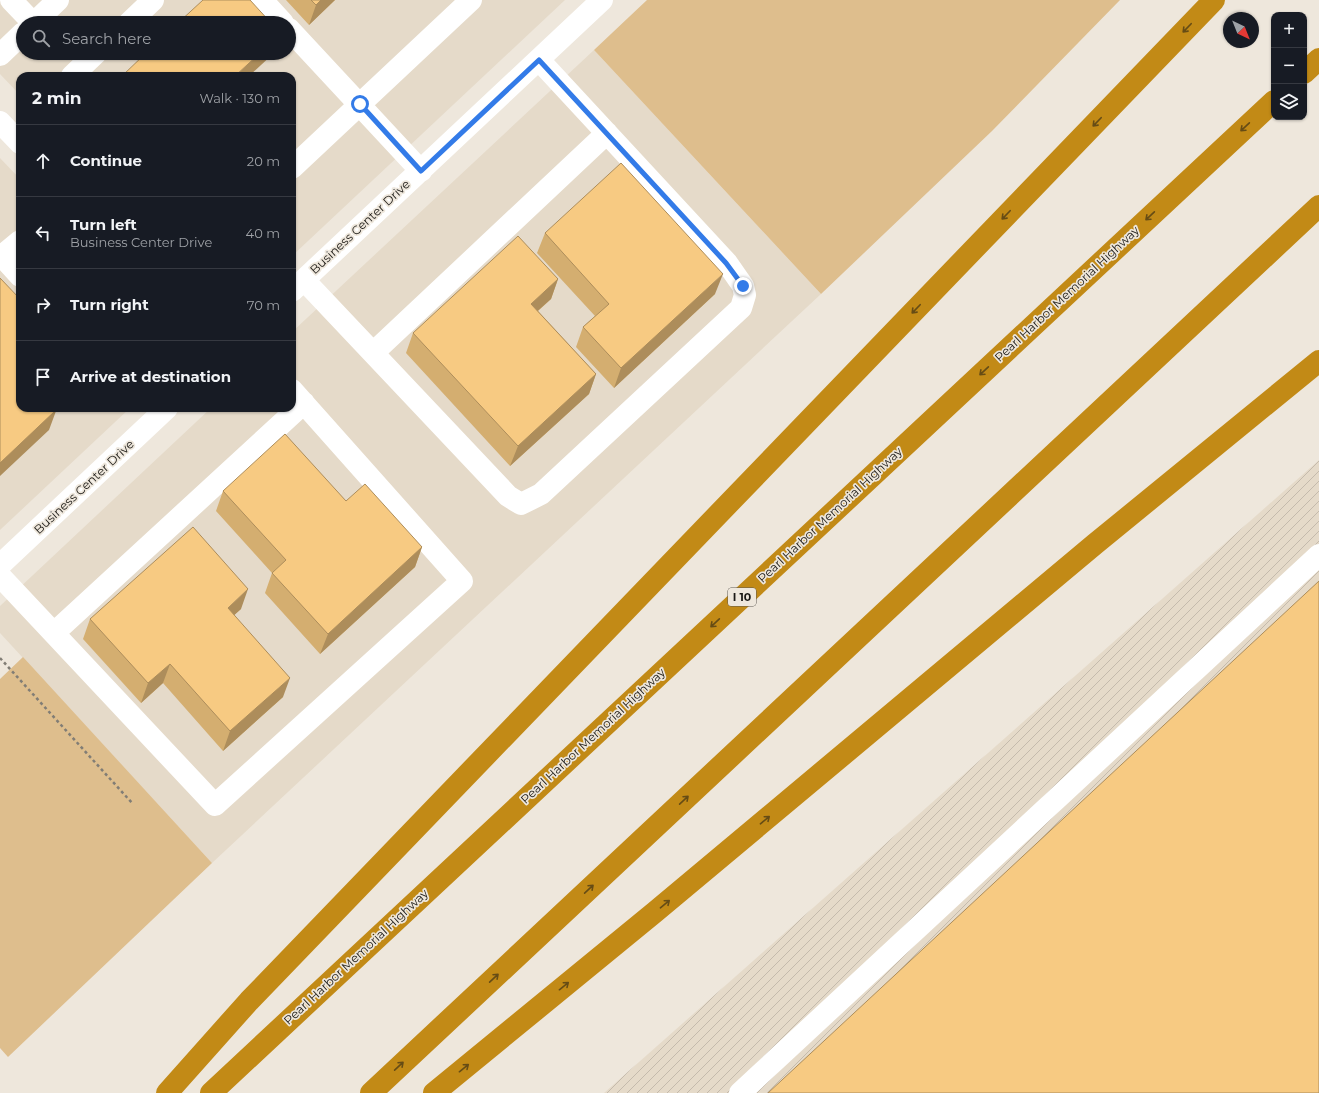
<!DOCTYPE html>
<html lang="en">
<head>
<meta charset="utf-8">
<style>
  body { margin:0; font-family:Montserrat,sans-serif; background:#242831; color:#f1f3f6 }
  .controls { position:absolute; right:12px; top:12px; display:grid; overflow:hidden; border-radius:8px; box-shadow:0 1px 3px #0004 }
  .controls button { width:36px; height:36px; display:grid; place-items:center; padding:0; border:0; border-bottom:1px solid #363941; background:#171b24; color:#f1f3f6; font:20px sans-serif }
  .compass { position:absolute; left:1223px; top:12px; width:36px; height:36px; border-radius:50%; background:#171b24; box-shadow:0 1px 3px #0004; rotate:137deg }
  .stop { position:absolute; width:12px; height:12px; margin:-9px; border:3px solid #337be8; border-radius:50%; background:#fff }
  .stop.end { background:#337be8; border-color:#fff; box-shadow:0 1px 4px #0008 }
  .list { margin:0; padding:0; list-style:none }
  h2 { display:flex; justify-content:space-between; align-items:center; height:52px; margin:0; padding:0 16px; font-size:17px }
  h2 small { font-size:13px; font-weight:400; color:#9ea1a6 }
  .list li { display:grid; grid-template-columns:26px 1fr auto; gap:12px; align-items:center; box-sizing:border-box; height:72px; padding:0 16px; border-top:1px solid #363941 }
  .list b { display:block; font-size:15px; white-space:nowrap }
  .list p { margin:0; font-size:13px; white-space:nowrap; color:#9ea1a6 }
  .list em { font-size:13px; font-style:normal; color:#9ea1a6 }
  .icon { flex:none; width:22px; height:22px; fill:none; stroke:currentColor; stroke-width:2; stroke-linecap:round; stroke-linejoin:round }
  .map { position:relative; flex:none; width:1319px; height:1093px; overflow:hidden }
  .search { position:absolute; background:#171b24; box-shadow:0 1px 3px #0004; left:16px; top:16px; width:280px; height:44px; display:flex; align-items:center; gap:10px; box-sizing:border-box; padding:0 14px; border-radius:22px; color:#9ea1a6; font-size:15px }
  .panel { position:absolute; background:#171b24; box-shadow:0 1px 3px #0004; left:16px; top:72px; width:280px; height:340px; border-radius:12px }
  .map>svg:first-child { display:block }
  .built { fill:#e5dac9; fill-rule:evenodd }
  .industrial { fill:url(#industrial-furrows) }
  .green { fill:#debe8d }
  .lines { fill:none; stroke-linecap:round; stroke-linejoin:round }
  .path { stroke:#817d75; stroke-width:2.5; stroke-dasharray:3 3; stroke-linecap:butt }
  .minor { stroke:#fff; stroke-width:22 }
  .highway { stroke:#c28a16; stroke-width:22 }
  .wall { fill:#d4ae70 }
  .shaded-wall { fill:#ad8d5b }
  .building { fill:#f7ca82; stroke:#ad8d5b }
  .oneway { stroke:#664c15 }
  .route { stroke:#337be8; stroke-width:5 }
  .labels { text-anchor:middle; stroke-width:3.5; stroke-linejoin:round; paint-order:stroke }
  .shield { fill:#eee7dc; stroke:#5a5751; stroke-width:1 }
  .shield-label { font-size:11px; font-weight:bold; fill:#1b1915 }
  .street-label { font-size:12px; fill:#1b1915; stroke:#eee7dc }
</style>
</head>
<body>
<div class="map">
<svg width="1319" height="1093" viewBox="0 0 1319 1093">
  <defs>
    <pattern id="industrial-furrows" width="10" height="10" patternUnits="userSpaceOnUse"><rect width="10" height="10" fill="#e5dac9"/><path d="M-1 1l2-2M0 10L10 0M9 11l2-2" fill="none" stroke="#c4baac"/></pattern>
  </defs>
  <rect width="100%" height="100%" fill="#eee7dc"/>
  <!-- built -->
  <path class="built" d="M0 0H565L292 256V76H20V95L0 74ZM23 23H289V53H23Z
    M594 50 821 294 212 863 0 633V606L211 408H292V332Z
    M0 158 20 179V408H130L0 530Z"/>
  <!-- industrial -->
  <path class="industrial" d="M1319 460V1093H604Z"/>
  <!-- green -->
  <path class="green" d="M647 0H1120L992 131 821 294 594 50Z
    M23 657 212 863 8 1057 0 1048V679Z"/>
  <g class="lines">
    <!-- path -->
    <path class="path" d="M0 658 133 804"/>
    <!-- minor -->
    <path class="minor" d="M11 0 33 23
      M262 0 283 23
      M34 23 58 0
      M129 23 153 0
      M289 29 421 171
      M0 55 23 33
      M72 76 96 53
      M0 122 20 143
      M292 168 471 0
      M20 241 2 256 20 276
      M304 280 508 496 521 504 541 494 741 308 745 295 743 286 727 263 539 60
      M292 291 602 0
      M373 353 607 133
      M0 565 167 408
      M0 576 215 805 462 581 292 390
      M54 633 304 403
      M740 1093 1319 555"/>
    <!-- highway -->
    <path class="highway" d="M1304 73 1319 59
      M167 1093 249 1001 1214 0
      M211 1093 1274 101
      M371 1093 1319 206
      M434 1093 655 912 1095 544 1319 361"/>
  </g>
  <!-- wall -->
  <path class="wall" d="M286 0H335L309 25Z
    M545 233 715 294 614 388 576 347 583 327 595 316 537 253Z
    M558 279 551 299 538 311 596 374 589 394 510 466 406 353 413 333Z
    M223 491 346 501 422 547 415 567 320 654 265 593 272 573 216 511Z
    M241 609 234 615 283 697 223 751 163 683 141 703 83 639 90 619Z"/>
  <!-- shaded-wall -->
  <path class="shaded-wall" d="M321 0H335L309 25 316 5Z
    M260 53H274L249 76H235Z
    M723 274 715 294 614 388 621 368Z
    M558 279 551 299 524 323 531 304Z
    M596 374 589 394 510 466 518 446Z
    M49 408H59L56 411 49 430 0 476V463Z
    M422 547 415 567 320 654 328 634Z
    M248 589 241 609 221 627 228 608Z
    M170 664 163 683 141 703 148 683Z
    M290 678 283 697 223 751 230 731Z"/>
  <!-- building -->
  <path class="building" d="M203 0H250L271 23H178Z
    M311 0H321L316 5Z
    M146 53H260L235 76H122Z
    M621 163 723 274 621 368 583 327 609 304 545 233Z
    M518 236 558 279 531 304 596 374 518 446 413 333Z
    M0 278 20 299V408H54L56 410 0 463Z
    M285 434 346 501 365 484 422 547 328 634 272 573 286 560 223 491Z
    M193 527 248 589 228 608 290 678 230 731 170 664 148 683 90 619Z
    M1319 581V1093H768Z"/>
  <!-- one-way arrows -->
  <defs><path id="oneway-shaft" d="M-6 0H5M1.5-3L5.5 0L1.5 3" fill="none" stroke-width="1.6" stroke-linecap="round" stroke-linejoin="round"/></defs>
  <g class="oneway">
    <use href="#oneway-shaft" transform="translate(1187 28) rotate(134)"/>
    <use href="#oneway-shaft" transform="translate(1097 122) rotate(134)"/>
    <use href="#oneway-shaft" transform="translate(1245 127) rotate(137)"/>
    <use href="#oneway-shaft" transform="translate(1006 215) rotate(134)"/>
    <use href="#oneway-shaft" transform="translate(1150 216) rotate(137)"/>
    <use href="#oneway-shaft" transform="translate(916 309) rotate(134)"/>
    <use href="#oneway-shaft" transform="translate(984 371) rotate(137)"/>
    <use href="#oneway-shaft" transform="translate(715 623) rotate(137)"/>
    <use href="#oneway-shaft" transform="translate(684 800) rotate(-43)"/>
    <use href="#oneway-shaft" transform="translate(765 820) rotate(-40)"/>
    <use href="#oneway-shaft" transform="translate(589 889) rotate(-43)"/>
    <use href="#oneway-shaft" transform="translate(665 904) rotate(-40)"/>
    <use href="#oneway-shaft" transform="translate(494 978) rotate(-43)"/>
    <use href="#oneway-shaft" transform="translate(564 986) rotate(-39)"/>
    <use href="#oneway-shaft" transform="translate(399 1066) rotate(-43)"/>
    <use href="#oneway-shaft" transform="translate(464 1068) rotate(-39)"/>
  </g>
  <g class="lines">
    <!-- route -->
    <path class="route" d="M360 104 421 171 539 60 726 263 743 286"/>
  </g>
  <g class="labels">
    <!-- shield labels -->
    <rect class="shield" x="728" y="588" width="28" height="18" rx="3"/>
    <g class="shield-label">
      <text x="742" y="601">I 10</text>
    </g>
    <!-- street labels -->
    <g class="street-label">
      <text transform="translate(360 227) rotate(-43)" y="4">Business Center Drive</text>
      <text transform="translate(1067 294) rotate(-43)" y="4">Pearl Harbor Memorial Highway</text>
      <text transform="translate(84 487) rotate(-43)" y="4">Business Center Drive</text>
      <text transform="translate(830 515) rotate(-43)" y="4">Pearl Harbor Memorial Highway</text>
      <text transform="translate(593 736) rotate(-43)" y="4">Pearl Harbor Memorial Highway</text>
      <text transform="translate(356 957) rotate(-43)" y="4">Pearl Harbor Memorial Highway</text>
    </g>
  </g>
</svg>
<div class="controls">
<button>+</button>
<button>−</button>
<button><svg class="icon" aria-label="layers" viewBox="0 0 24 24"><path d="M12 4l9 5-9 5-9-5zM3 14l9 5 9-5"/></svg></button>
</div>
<svg class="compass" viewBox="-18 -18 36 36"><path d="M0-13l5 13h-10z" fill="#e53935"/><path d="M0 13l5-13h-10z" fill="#9ea1a6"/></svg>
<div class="stop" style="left:360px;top:104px"></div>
<div class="stop end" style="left:743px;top:286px"></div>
<div class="search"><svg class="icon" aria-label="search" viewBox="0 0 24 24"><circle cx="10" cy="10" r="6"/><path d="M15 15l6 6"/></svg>Search here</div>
<section class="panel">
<h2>2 min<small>Walk · 130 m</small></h2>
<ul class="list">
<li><svg class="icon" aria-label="ahead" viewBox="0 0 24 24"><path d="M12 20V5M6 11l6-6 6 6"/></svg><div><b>Continue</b></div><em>20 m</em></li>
<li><svg class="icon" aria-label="left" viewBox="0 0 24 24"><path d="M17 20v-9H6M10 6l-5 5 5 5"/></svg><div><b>Turn left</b><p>Business Center Drive</p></div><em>40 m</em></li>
<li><svg class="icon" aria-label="right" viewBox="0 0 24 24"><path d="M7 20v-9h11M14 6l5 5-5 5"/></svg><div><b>Turn right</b></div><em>70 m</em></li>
<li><svg class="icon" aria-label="arrive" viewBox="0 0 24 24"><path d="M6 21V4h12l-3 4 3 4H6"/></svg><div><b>Arrive at destination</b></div></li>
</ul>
</section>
</div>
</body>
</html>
